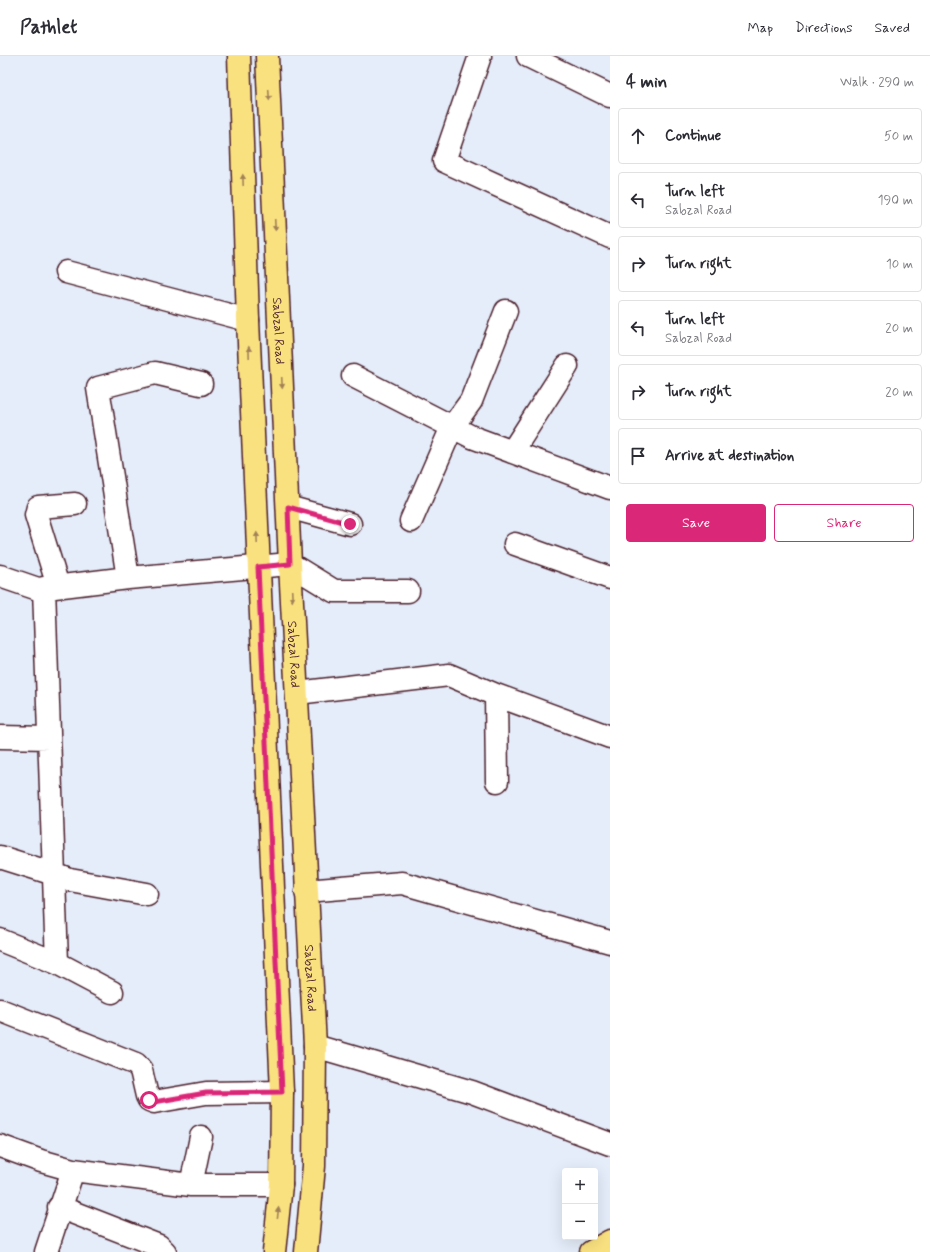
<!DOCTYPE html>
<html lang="en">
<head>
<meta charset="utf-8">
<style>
  body { margin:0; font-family:Mynerve,sans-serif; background:#f7f7f7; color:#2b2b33 }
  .controls { position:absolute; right:12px; bottom:12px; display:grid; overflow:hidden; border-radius:4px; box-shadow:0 4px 16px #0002 }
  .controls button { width:36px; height:36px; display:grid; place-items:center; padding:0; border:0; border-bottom:1px solid #e1e1e2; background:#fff; color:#2b2b33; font:20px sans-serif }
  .stop { position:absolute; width:12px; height:12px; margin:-9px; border:3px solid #db2777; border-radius:50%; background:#fff }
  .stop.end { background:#db2777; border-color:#fff; box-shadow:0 1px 4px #0008 }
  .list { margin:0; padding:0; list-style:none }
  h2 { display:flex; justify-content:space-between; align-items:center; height:52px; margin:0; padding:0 16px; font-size:17px }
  h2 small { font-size:13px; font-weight:400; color:#7c7c81 }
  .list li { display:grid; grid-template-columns:26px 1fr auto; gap:12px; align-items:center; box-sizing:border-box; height:56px; margin:0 8px 8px; padding:0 8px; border:1px solid #e1e1e2; border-radius:4px }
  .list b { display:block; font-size:15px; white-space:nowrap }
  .list p { margin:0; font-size:13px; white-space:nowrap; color:#7c7c81 }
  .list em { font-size:13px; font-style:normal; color:#7c7c81 }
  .actions { display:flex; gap:8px; padding:12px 16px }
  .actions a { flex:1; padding:9px 0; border:1px solid #db2777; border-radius:4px; text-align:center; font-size:14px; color:#db2777 }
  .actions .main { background:#db2777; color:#fff }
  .icon { flex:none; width:22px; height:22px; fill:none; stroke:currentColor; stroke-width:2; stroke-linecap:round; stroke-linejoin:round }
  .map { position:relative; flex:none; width:610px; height:1196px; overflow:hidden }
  header { display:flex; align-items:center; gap:24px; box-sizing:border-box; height:56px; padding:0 20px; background:#fff; border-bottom:1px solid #e1e1e2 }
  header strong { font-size:19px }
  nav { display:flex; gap:22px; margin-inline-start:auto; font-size:14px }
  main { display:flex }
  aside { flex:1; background:#fff }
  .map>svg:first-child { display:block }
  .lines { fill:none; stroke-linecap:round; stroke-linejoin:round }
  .minor-casing { stroke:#4a1f2b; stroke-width:25 }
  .major-casing { stroke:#4a1f2b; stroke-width:25 }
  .minor { stroke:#fff; stroke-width:22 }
  .major { stroke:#fae180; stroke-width:22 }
  .oneway { fill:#a28056 }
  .route { stroke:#db2777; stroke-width:5 }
  .labels { text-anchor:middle; stroke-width:4; stroke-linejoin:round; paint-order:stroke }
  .street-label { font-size:13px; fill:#4a1f2b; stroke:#fff }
</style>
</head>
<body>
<header>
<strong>Pathlet</strong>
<nav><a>Map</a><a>Directions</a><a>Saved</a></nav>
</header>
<main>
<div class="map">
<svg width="610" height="1196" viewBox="0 0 610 1196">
  <rect width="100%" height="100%" fill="#e5edfa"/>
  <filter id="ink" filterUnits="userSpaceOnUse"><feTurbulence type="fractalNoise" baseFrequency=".025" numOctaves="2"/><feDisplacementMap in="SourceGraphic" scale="8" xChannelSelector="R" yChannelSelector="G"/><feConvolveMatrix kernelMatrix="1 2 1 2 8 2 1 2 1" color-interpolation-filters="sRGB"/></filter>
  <g filter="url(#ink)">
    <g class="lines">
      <defs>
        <path id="minor" d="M480 0 444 105 610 181
          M528 0 610 40
          M66 216 248 264
          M353 320 472 381 610 432
          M512 396 567 310
          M288 451 350 468
          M411 465 452 371 471 345 506 255
          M515 488 610 522
          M0 520 38 533 128 522 290 508 334 535H408
          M128 522 98 332 155 317 201 328
          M58 530 36 459 38 451 75 448
          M44 532 57 907
          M297 637 449 619 496 639
          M0 681 49 682
          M497 725 496 639 610 681
          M0 801 54 818 70 824 147 838
          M306 835 402 827 610 886
          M0 884 57 907 112 936
          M0 954 136 1008 141 1014 147 1040 149 1044 154 1046 206 1037 282 1036
          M315 990 472 1036 610 1088
          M0 1090 41 1105 73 1114 191 1129H281
          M191 1129 201 1081
          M59 1151 159 1190 165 1196
          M46 1196 73 1114"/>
        <g id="major">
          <path d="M239 0 248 264 282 1036 281 1129 274 1196"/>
          <path id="s1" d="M267 0 290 508 315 990 314 1110 306 1196"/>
          <path d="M591 1196 610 1185"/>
        </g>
      </defs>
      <!-- minor casing -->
      <use href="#minor" class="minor-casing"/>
      <!-- major casing -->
      <use href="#major" class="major-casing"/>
      <!-- minor -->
      <use href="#minor" class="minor"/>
      <!-- major -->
      <use href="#major" class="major"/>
    </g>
    <!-- one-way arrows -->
    <defs><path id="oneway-solid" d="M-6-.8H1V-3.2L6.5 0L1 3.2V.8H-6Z"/></defs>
    <g class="oneway">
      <use href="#oneway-solid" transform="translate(269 39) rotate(87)"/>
      <use href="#oneway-solid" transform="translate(243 124) rotate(-92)"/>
      <use href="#oneway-solid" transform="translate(275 169) rotate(87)"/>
      <use href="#oneway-solid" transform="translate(249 296) rotate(-92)"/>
      <use href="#oneway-solid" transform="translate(282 327) rotate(87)"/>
      <use href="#oneway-solid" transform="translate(257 482) rotate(-92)"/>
      <use href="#oneway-solid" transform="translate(292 540) rotate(87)"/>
      <use href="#oneway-solid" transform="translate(278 1157) rotate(-84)"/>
    </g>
  </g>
  <g class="lines" filter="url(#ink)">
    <!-- route -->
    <path class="route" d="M149 1044 154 1046 206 1037 282 1036 258 511 290 508 288 451 350 468"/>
  </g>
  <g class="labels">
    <!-- street labels -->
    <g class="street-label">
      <text dy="5" stroke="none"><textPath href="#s1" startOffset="275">Sabzal Road</textPath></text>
      <text dy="5" stroke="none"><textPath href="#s1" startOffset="599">Sabzal Road</textPath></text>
      <text dy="5" stroke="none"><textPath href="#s1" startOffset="923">Sabzal Road</textPath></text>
    </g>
  </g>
</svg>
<div class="controls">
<button>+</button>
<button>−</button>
</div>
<div class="stop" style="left:149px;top:1044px"></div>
<div class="stop end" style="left:350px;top:468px"></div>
</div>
<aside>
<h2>4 min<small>Walk · 290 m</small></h2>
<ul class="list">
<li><svg class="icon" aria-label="ahead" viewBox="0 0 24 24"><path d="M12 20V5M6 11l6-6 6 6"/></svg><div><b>Continue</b></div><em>50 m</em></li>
<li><svg class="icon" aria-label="left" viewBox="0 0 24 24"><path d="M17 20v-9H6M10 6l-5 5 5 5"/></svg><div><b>Turn left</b><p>Sabzal Road</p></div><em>190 m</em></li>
<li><svg class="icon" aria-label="right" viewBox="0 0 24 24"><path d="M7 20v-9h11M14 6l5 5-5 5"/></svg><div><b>Turn right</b></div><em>10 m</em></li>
<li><svg class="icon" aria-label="left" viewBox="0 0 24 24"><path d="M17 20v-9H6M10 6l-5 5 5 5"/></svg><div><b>Turn left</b><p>Sabzal Road</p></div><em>20 m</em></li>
<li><svg class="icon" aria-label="right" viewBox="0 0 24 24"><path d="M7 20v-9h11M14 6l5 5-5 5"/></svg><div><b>Turn right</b></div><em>20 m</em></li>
<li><svg class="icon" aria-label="arrive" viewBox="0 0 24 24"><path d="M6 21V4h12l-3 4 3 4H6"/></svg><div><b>Arrive at destination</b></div></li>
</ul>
<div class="actions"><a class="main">Save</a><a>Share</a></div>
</aside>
</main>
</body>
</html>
